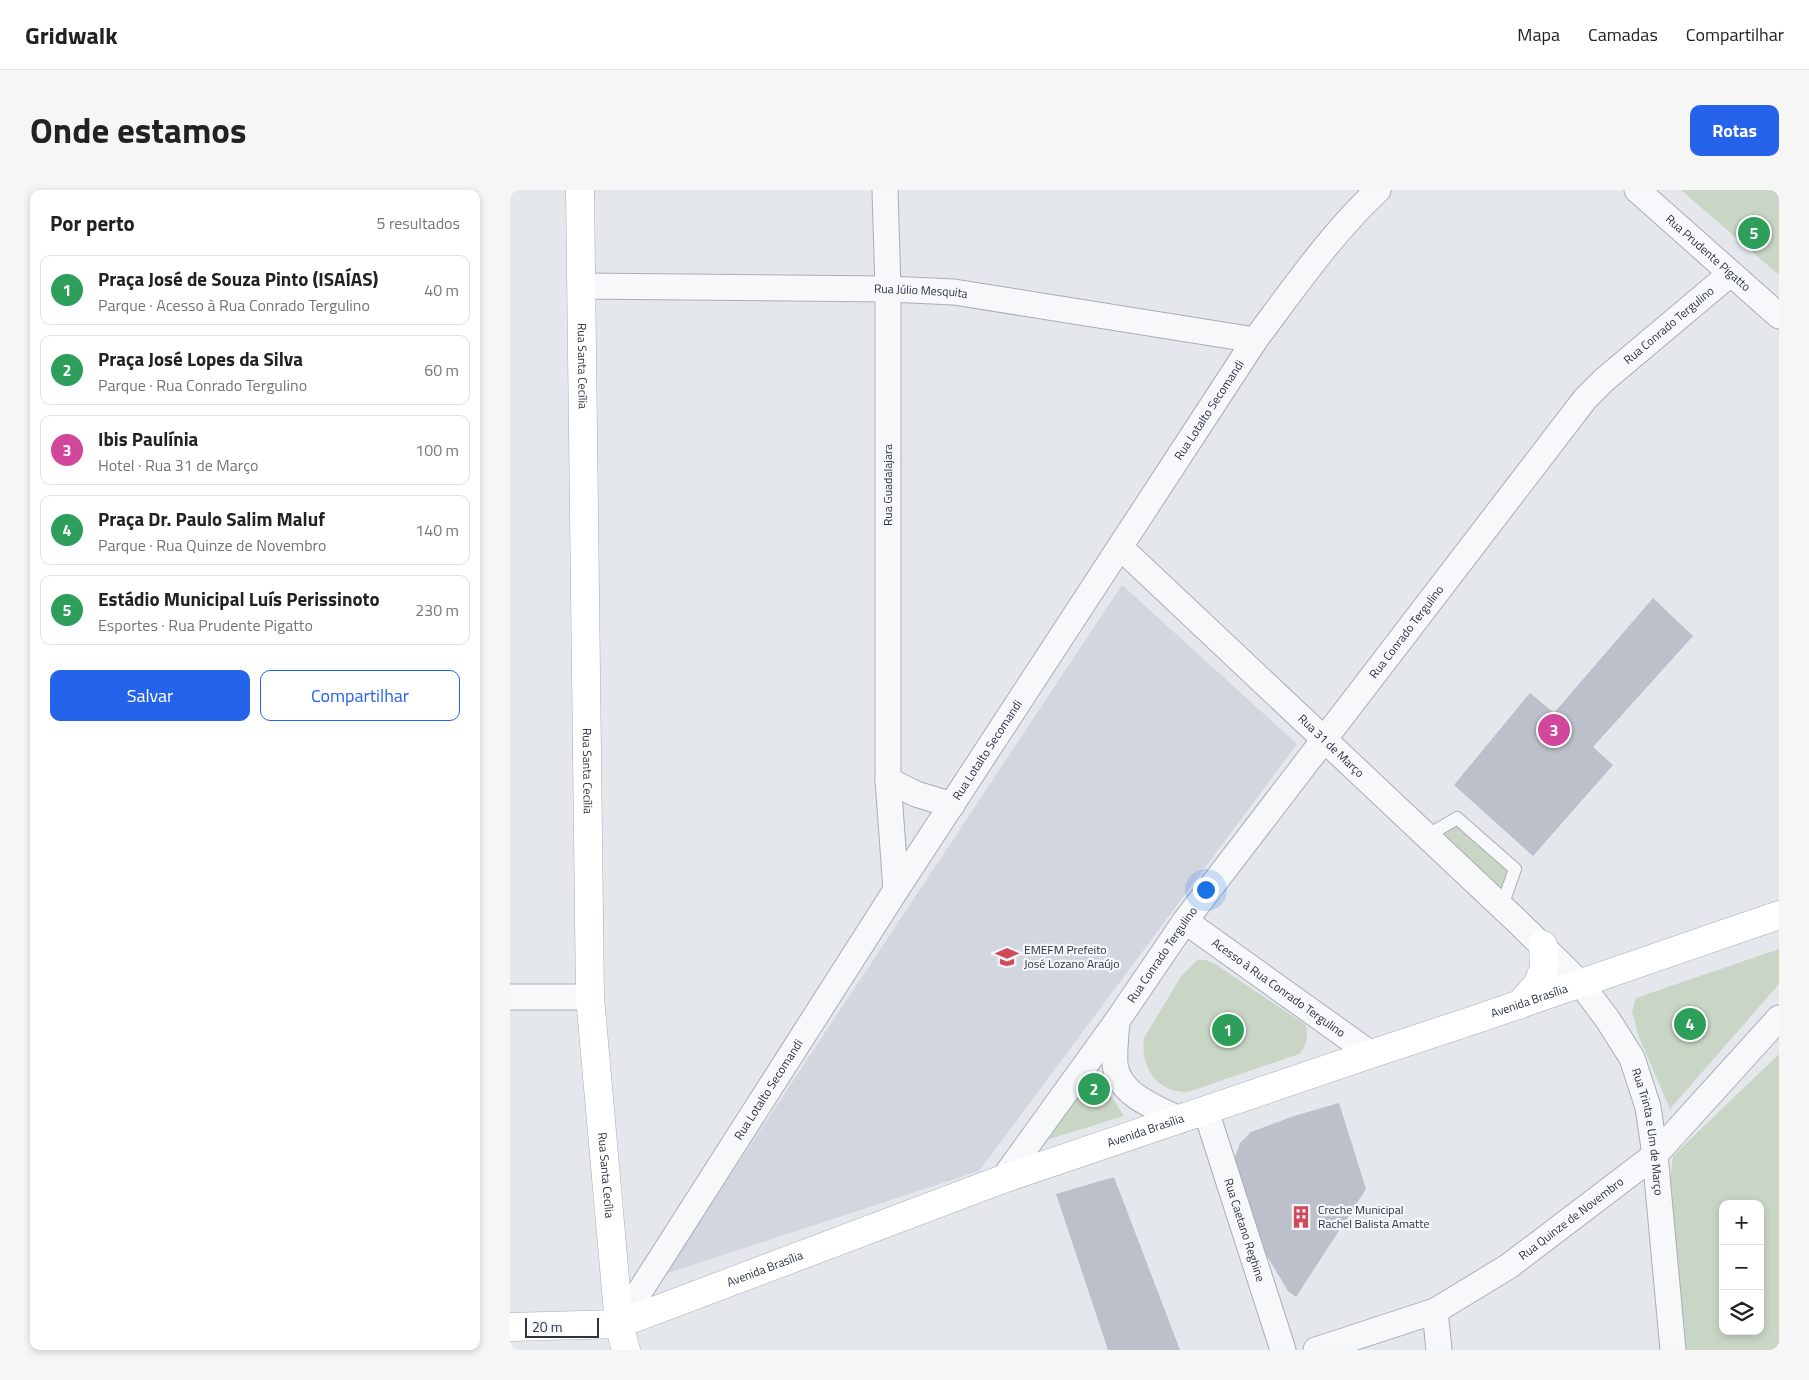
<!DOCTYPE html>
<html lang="pt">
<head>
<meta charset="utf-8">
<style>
  body { margin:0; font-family:"Titillium Web",sans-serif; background:#f6f6f6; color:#222 }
  .controls { position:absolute; right:15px; bottom:15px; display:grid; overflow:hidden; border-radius:10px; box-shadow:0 2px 8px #0003 }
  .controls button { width:45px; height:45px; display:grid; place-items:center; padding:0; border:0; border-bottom:1px solid #e0e0e0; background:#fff; color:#222; font:25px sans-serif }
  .scale { position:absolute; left:15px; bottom:12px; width:74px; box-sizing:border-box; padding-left:5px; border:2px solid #2b3445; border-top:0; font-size:14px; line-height:18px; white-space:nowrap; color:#2b3445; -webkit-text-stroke:4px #f4f6f9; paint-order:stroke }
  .you { position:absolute; left:695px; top:699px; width:18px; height:18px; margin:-12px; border:4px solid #fff; border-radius:50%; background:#1a73e8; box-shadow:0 0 0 8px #1a73e833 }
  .badge { display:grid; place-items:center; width:32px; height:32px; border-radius:50%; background:#2563eb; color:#fff; font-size:16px; font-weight:700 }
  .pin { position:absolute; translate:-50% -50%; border:2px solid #fff; box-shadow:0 1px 5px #0006 }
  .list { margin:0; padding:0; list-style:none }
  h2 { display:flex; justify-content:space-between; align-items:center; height:65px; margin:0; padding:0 20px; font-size:21px }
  h2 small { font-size:16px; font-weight:400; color:#767676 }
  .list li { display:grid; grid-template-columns:32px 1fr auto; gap:15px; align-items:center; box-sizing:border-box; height:70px; margin:0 10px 10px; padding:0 10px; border:1px solid #e0e0e0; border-radius:10px }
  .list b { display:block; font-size:19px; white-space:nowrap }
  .list p { margin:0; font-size:16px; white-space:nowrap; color:#767676 }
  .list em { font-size:16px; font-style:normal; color:#767676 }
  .actions { display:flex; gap:10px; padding:15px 20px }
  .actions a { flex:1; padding:11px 0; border:1px solid #2563eb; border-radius:10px; text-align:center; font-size:18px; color:#2563eb }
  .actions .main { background:#2563eb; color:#fff }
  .icon { flex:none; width:28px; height:28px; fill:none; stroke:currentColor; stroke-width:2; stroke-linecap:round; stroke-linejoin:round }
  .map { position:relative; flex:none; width:1269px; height:1160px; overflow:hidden; border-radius:10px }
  header { display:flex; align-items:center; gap:30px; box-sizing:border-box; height:70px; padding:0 25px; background:#fff; border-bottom:1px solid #e0e0e0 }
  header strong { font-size:24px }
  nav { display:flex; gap:28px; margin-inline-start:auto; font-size:18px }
  .intro { display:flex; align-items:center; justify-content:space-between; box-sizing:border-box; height:120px; padding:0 30px }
  h1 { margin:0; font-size:35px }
  .button { padding:12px 22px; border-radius:10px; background:#2563eb; color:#fff; font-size:18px; font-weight:700 }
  main { display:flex; gap:30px; padding:0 30px }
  aside { flex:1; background:#fff; border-radius:10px; box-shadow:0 2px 8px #0003 }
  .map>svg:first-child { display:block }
  .built { fill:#d2d6de }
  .green { fill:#c9d6c5; fill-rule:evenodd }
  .building { fill:#bbc0ca }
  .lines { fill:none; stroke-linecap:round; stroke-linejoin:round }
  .lane-casing { stroke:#a9aeb7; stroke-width:14 }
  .street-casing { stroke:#a9aeb7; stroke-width:27 }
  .secondary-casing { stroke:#a9aeb7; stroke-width:29 }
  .lane { stroke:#f7f8fa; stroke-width:12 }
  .street { stroke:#f7f8fa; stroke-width:25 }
  .secondary { stroke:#fff; stroke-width:28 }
  .labels { text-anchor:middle; stroke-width:4.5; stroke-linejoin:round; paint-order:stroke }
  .street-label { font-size:12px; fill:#2b3445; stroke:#f4f6f9 }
  .poi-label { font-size:12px; fill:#2b3445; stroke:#f4f6f9; text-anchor:start }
</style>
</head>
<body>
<header>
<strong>Gridwalk</strong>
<nav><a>Mapa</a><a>Camadas</a><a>Compartilhar</a></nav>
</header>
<div class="intro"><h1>Onde estamos</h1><a class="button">Rotas</a></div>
<main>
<aside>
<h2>Por perto<small>5 resultados</small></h2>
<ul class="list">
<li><span class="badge" style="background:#2e9e5b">1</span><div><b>Praça José de Souza Pinto (ISAÍAS)</b><p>Parque · Acesso à Rua Conrado Tergulino</p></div><em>40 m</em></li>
<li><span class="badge" style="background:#2e9e5b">2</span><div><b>Praça José Lopes da Silva</b><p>Parque · Rua Conrado Tergulino</p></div><em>60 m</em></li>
<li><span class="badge" style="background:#d1479c">3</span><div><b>Ibis Paulínia</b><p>Hotel · Rua 31 de Março</p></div><em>100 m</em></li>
<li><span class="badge" style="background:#2e9e5b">4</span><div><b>Praça Dr. Paulo Salim Maluf</b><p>Parque · Rua Quinze de Novembro</p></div><em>140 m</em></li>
<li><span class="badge" style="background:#2e9e5b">5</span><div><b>Estádio Municipal Luís Perissinoto</b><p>Esportes · Rua Prudente Pigatto</p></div><em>230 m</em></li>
</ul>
<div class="actions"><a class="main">Salvar</a><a>Compartilhar</a></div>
</aside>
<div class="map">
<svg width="1269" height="1160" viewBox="0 0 1269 1160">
  <rect width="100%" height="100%" fill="#e4e7ec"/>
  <!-- built -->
  <path class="built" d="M612 395 787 554 469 981 155 1084Z"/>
  <!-- green -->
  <path class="green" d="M1171 0H1269V85Z
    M948 630 1002 679 991 711 921 647Z
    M1269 759V794L1160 919 1129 847 1122 821 1126 808Z
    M687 770H696L705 774 796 835C798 848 797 855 789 864L678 902C647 903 630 877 634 848L672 785Z
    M1269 864V1160H1175L1159 996 1163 966ZM1213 1014H1250V1141H1213Z
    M584 881 614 926 539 949Z"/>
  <!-- building -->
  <path class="building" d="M1143 408 1183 446 1083 557 1103 575 1023 666 944 595 1020 503 1044 523Z
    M829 913 856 999 786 1107 778 1101 757 1066 731 992 725 967 730 953 741 942 784 926Z
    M604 987 670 1160H598L546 1004Z"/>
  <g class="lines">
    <defs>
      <path id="lane" d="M917 646 947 628 1005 679 992 716"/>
      <g id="street">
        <path d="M375 0 378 99V590L386 700"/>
        <path id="s1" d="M1127 0 1269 126"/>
        <path id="s2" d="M72 96 378 99 444 102 745 150"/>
        <path id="s3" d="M610 357 1009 733 1071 794 1098 830 1122 868 1138 917 1145 965 1163 1160"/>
        <path d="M378 590 406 604 442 615"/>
        <path id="s4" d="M675 731 861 864"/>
        <path d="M0 807H80"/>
        <path d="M607 831C606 845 604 860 605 874 608 905 647 918 671 930"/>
        <path id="s5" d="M696 921 773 1160"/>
        <path id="s6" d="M493 989 607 831 675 731 1075 209 1094 190 1220 84"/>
        <path d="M925 1121 929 1160"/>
        <path id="s7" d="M109 1134 386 700 745 150C784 98 821 44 868 0"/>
        <path id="s8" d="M806 1160 925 1121 999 1076 1145 965 1269 828"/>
      </g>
      <g id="secondary">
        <path id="s9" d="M70 0 80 807 109 1134 116 1160"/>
        <path d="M1009 815 1027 795 1034 778 1033 755"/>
        <path id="s10" d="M0 1137 109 1134 493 989 861 864 964 830 1269 725"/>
      </g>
    </defs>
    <!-- lane casing -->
    <use href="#lane" class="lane-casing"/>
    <!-- street casing -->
    <use href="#street" class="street-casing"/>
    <!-- secondary casing -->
    <use href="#secondary" class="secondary-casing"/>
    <!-- lane -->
    <use href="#lane" class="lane"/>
    <!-- street -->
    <use href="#street" class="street"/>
    <!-- secondary -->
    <use href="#secondary" class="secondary"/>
  </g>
  <!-- icons -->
  <defs>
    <symbol id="school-bare" viewBox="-9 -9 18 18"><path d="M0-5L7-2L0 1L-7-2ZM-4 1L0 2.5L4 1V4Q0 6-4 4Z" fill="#d1495b" stroke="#f4f6f9" stroke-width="2.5" paint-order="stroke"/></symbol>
    <symbol id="building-bare" viewBox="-9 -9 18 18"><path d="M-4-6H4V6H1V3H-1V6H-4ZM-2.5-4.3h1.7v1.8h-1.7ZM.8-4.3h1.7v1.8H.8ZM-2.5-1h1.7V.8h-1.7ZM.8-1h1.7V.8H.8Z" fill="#d1495b" stroke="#f4f6f9" stroke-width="2.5" paint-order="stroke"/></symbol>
  </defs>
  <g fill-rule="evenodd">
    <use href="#school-bare" x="481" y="751" width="32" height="32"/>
    <use href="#building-bare" x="775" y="1011" width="32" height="32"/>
  </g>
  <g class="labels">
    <!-- street labels -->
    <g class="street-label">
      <text dy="4" stroke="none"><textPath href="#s1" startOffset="95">Rua Prudente Pigatto</textPath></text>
      <text dy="4" stroke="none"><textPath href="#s2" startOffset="339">Rua Júlio Mesquita</textPath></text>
      <text dy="4" stroke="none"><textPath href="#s6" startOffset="1085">Rua Conrado Tergulino</textPath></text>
      <text dy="4" stroke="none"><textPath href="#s9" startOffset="176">Rua Santa Cecília</textPath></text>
      <text dy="4" stroke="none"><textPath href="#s7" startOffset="1088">Rua Lotalto Secomandi</textPath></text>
      <text transform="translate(378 295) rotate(-90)" y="4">Rua Guadalajara</text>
      <text dy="4" stroke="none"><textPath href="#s6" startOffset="680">Rua Conrado Tergulino</textPath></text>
      <text dy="4" stroke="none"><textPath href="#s3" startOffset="290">Rua 31 de Março</textPath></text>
      <text dy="4" stroke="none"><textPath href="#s7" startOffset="682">Rua Lotalto Secomandi</textPath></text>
      <text dy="4" stroke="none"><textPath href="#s9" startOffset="581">Rua Santa Cecília</textPath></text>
      <text dy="4" stroke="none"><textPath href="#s6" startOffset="275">Rua Conrado Tergulino</textPath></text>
      <text dy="4" stroke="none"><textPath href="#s4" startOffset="115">Acesso à Rua Conrado Tergulino</textPath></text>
      <text dy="4" stroke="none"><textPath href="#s10" startOffset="1075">Avenida Brasília</textPath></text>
      <text dy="4" stroke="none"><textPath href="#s7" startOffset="278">Rua Lotalto Secomandi</textPath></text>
      <text dy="4" stroke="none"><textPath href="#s10" startOffset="670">Avenida Brasília</textPath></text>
      <text dy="4" stroke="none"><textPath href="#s3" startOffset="801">Rua Trinta e Um de Março</textPath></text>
      <text dy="4" stroke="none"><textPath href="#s9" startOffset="986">Rua Santa Cecília</textPath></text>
      <text dy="4" stroke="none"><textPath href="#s8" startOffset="290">Rua Quinze de Novembro</textPath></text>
      <text dy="4" stroke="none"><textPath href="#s5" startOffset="125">Rua Caetano Reghine</textPath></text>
      <text dy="4" stroke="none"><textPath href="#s10" startOffset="265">Avenida Brasília</textPath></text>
    </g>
    <!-- poi labels -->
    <g class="poi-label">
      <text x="514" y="764">EMEFM Prefeito<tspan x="514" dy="14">José Lozano Araújo</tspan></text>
      <text x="808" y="1024">Creche Municipal<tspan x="808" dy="14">Rachel Balista Amatte</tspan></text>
    </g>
  </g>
</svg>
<div class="controls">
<button>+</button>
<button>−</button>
<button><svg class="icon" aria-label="layers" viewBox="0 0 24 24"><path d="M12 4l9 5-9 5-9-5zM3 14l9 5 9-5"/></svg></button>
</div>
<div class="scale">20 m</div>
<div class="you"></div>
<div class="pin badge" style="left:718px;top:840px;background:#2e9e5b">1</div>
<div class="pin badge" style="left:584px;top:899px;background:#2e9e5b">2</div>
<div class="pin badge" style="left:1044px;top:540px;background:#d1479c">3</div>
<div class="pin badge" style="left:1180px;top:834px;background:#2e9e5b">4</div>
<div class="pin badge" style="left:1244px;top:43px;background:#2e9e5b">5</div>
</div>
</main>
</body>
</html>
